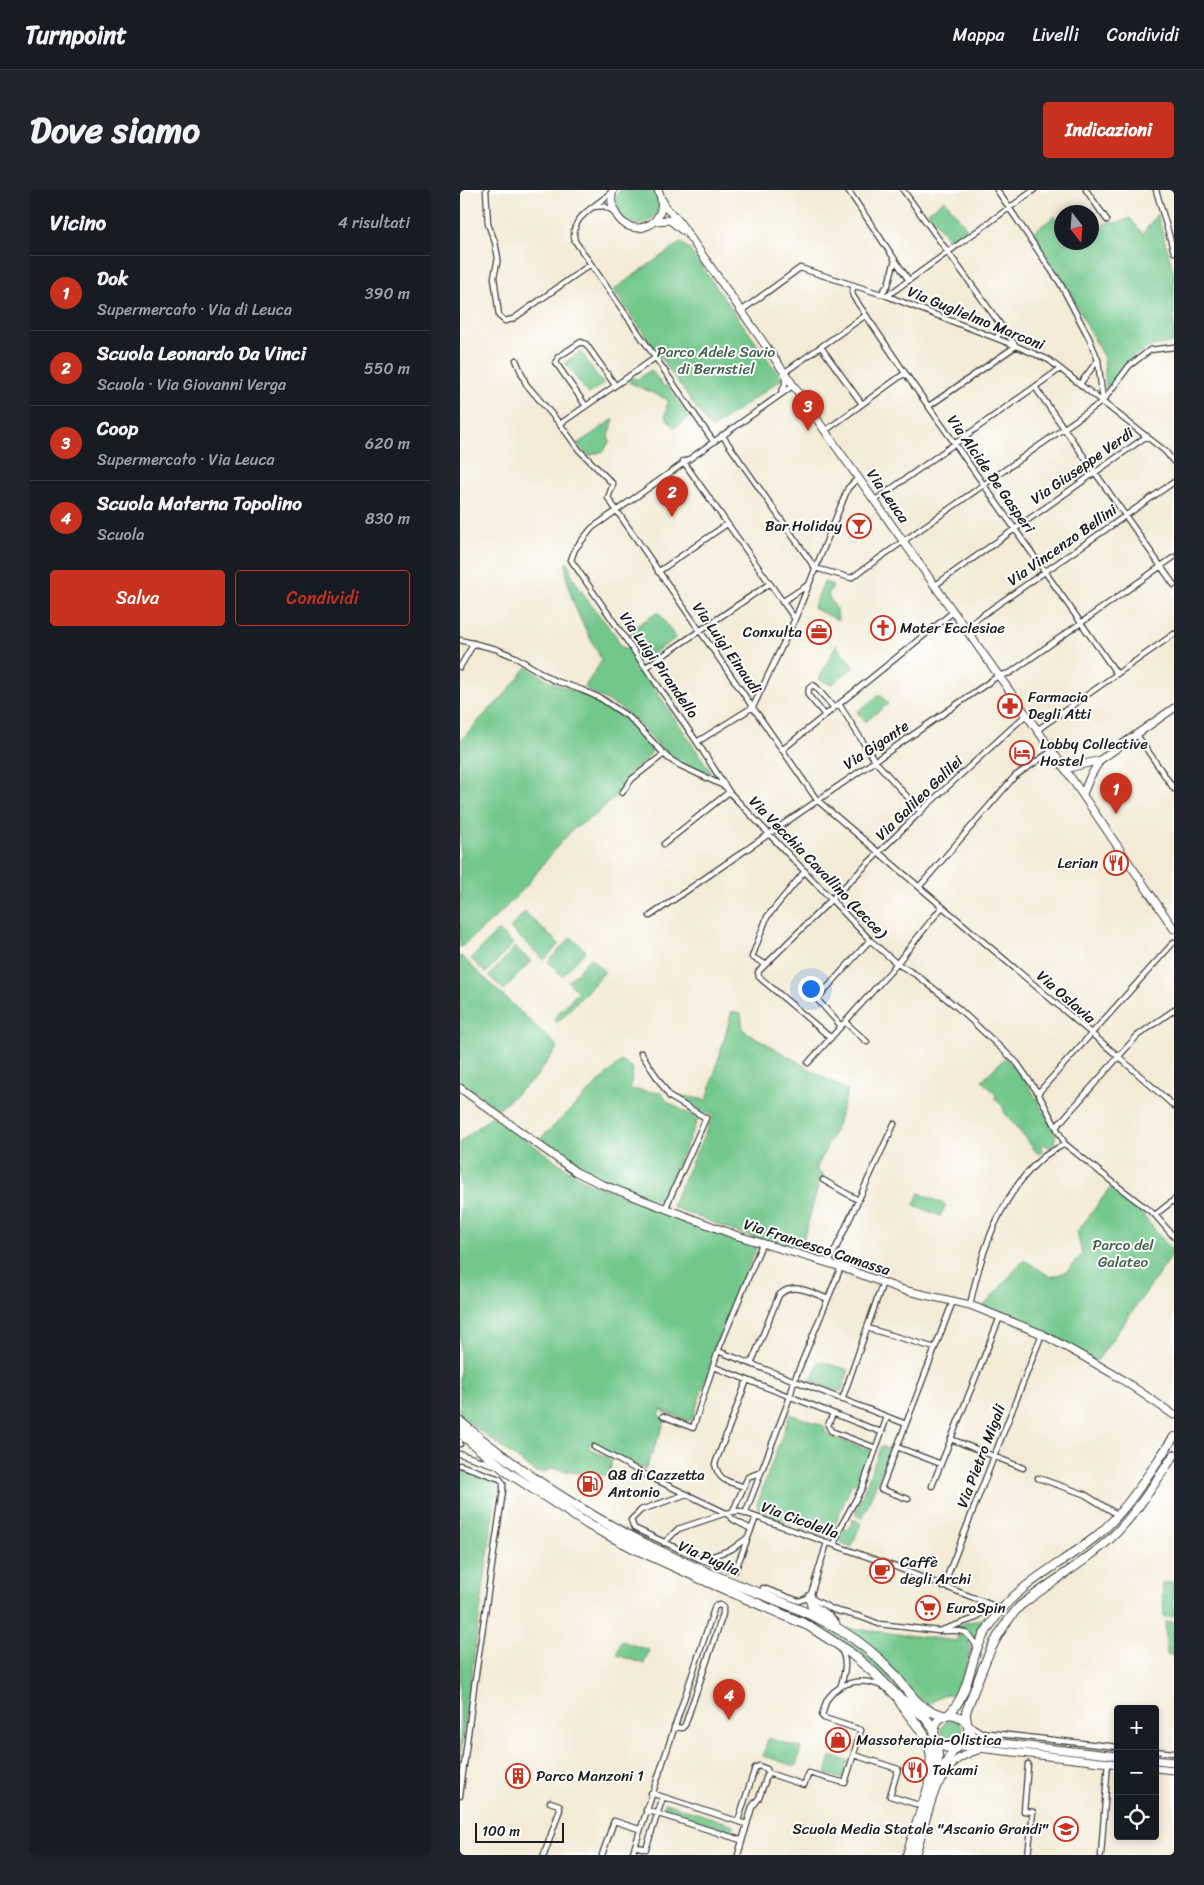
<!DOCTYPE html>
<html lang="it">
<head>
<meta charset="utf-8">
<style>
  body { margin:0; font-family:Sriracha,sans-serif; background:#20242c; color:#f1f3f6 }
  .controls { position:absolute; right:15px; bottom:15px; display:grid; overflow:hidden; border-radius:5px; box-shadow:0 2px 8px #0003 }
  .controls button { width:45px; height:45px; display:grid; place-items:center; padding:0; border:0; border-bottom:1px solid #363941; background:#171b24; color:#f1f3f6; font:25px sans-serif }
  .compass { position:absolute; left:594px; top:15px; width:45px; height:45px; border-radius:50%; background:#171b24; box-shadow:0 2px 8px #0003; rotate:163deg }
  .scale { position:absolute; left:15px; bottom:12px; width:89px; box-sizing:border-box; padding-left:5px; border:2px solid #1c1c1c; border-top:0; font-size:14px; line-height:18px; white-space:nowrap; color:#1c1c1c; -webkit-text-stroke:4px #fff; paint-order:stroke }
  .you { position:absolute; left:350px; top:798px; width:18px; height:18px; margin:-12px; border:4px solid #fff; border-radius:50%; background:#1a73e8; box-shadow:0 0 0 8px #1a73e833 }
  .badge { display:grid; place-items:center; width:32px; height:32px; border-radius:50%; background:#c8321e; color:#fff; font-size:16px; font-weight:700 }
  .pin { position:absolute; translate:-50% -41px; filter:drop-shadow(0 1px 2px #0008) }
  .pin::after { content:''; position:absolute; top:26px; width:18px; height:15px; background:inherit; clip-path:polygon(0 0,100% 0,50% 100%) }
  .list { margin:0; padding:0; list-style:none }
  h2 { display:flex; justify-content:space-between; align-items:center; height:65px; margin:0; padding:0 20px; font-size:21px }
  h2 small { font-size:16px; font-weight:400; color:#9ea1a6 }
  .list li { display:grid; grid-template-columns:32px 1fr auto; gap:15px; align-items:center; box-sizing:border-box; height:75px; padding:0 20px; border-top:1px solid #363941 }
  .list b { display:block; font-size:19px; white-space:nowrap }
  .list p { margin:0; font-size:16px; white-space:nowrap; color:#9ea1a6 }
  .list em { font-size:16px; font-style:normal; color:#9ea1a6 }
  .actions { display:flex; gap:10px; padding:15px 20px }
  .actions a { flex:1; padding:11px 0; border:1px solid #c8321e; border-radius:5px; text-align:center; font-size:18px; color:#c8321e }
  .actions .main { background:#c8321e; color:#fff }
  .icon { flex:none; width:28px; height:28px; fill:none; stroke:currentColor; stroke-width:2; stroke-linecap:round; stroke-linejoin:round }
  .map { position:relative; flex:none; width:714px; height:1665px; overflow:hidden; border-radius:5px }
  header { display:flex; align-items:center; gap:30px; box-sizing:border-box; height:70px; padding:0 25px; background:#171b24; border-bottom:1px solid #363941 }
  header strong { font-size:24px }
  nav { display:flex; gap:28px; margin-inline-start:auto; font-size:18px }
  .intro { display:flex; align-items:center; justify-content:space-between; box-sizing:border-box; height:120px; padding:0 30px }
  h1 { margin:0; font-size:35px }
  .button { padding:12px 22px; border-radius:5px; background:#c8321e; color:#fff; font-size:18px; font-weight:700 }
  main { display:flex; gap:30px; padding:0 30px }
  aside { flex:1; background:#171b24; border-radius:5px; box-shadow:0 2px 8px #0003 }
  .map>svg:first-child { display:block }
  .green { fill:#72c78b; stroke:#477254 }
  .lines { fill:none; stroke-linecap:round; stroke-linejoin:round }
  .street-casing { stroke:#3c3b38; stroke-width:7 }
  .secondary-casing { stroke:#3c3b38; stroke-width:9 }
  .primary-casing { stroke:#3c3b38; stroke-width:10 }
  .highway-casing { stroke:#3c3b38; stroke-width:11 }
  .street { stroke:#fff; stroke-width:4.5 }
  .secondary { stroke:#fff; stroke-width:7 }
  .primary { stroke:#fff; stroke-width:8 }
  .highway { stroke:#fff; stroke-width:9 }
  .labels { text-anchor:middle; stroke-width:4; stroke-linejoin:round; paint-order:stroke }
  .street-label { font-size:15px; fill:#1c1c1c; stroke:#fff }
  .park-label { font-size:15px; fill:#3e6048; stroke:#fff }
  .poi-label { font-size:15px; fill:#1c1c1c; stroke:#fff; text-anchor:start }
</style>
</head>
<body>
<header>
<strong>Turnpoint</strong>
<nav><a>Mappa</a><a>Livelli</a><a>Condividi</a></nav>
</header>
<div class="intro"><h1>Dove siamo</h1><a class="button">Indicazioni</a></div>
<main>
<aside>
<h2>Vicino<small>4 risultati</small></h2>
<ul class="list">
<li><span class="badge">1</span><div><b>Dok</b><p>Supermercato · Via di Leuca</p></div><em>390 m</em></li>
<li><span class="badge">2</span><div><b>Scuola Leonardo Da Vinci</b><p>Scuola · Via Giovanni Verga</p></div><em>550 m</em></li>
<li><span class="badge">3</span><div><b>Coop</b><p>Supermercato · Via Leuca</p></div><em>620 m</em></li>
<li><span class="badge">4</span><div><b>Scuola Materna Topolino</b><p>Scuola</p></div><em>830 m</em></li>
</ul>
<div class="actions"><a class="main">Salva</a><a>Condividi</a></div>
</aside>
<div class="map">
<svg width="714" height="1665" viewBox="0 0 714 1665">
  <rect width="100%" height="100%" fill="#fff"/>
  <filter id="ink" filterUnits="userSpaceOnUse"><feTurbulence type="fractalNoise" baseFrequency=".02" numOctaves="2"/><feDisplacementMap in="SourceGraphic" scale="10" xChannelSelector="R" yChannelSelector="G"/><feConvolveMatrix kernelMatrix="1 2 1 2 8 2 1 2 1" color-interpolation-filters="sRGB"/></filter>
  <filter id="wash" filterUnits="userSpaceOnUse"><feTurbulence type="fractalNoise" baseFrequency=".0096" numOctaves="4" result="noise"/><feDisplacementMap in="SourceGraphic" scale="20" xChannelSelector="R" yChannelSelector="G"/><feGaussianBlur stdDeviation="1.12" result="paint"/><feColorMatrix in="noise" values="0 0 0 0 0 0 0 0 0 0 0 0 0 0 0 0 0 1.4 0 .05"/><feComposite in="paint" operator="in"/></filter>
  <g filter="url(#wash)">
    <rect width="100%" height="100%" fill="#f3ebd6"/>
    <!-- green -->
    <path class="green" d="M160 0H195C210 27 174 50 159 22 155 14 155 8 160 0Z
      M485 10 508 40 491 53 468 22Z
      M697 24 714 83V153L692 156 675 165 646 200 644 168 608 99 572 43 595 26 601 36 602 52H632V43L648 32 658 33 670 28 683 44Z
      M221 52 229 59 322 189 251 239 153 100Z
      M121 162 143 194 128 204 105 172Z
      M191 180 204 197 207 195 229 228 214 238 205 226 208 210 168 192 174 187 176 190Z
      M154 229 148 249 150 250 144 261 128 266 117 254Z
      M108 372 112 386 128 411 156 446 161 457 168 459 251 582 248 586 213 569 199 556 178 533 159 517 124 498 141 472V469C126 439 105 407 106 373Z
      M364 392 373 395 368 405 377 420 378 430 353 418Z
      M198 422 216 448 187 467 169 441Z
      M376 455 394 477 371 495 359 489Z
      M67 477 93 493 131 507 147 515 164 528 189 555 192 560C187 576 165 578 161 602L134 626 112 640 96 658 63 700 36 727 0 758V551L26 523 42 508Z
      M420 504 428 514 405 532 397 522Z
      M65 722 99 754 84 770 50 738Z
      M38 740 53 754 26 783 11 769Z
      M111 747 126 761 102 786 88 772Z
      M55 757 71 771 44 800 29 786Z
      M0 765 98 857 75 888 38 919 0 891Z
      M130 768 145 782 97 833 93 829 118 802 108 792Z
      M272 821 281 824 283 840 388 901 377 935 356 980 364 985 359 994 340 1061 276 1042 213 1017 212 1015 253 926 217 908 216 905 247 910Z
      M545 868 561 882 596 943 594 954 588 957 584 954 581 956 582 961 578 964 544 922 543 917 535 908 536 905 522 890Z
      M161 871 173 878 170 899 201 903 208 912 238 929 201 1011 182 1005 119 978 80 949Z
      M32 926 123 990 297 1057 262 1139 232 1230 228 1231 201 1220 199 1226 206 1229 185 1280 130 1253 128 1258 152 1270 150 1281 146 1285 122 1284 92 1278 83 1283 75 1282 0 1226V952Z
      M650 998 677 1018 714 1063 637 1171 522 1118 564 1070 591 1087 606 1082 622 1064 617 1042Z
      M459 1003 486 1015 480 1026 454 1015Z
      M359 1171 389 1180 381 1202 351 1191Z
      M330 1224 364 1236 366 1243 370 1246 412 1261 400 1295 392 1293 375 1335 378 1337 374 1346 372 1348 340 1337 342 1329 338 1327 335 1335 304 1325 300 1322 297 1314Z
      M421 1256 430 1260 403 1327 395 1324Z
      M0 1279 38 1292 0 1567Z
      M393 1329 401 1333 391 1358 382 1354 380 1348 384 1338 389 1340Z
      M714 1392V1426L704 1427 702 1393Z
      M525 1421 531 1423 517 1445 514 1447 502 1438 492 1439V1437L520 1429 524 1426Z
      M340 1425C367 1436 394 1452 416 1471 431 1485 445 1501 459 1516 440 1503 425 1487 408 1472 387 1454 364 1440 340 1427Z
      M714 1431V1465H707L705 1432Z
      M387 1438 497 1451 498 1445C501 1446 506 1446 508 1450 515 1461 499 1493 495 1505 483 1502 476 1508 469 1516L456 1506 412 1458Z
      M161 1451 189 1460 184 1474 157 1465Z
      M481 1541a11 11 0 1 1 22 0a11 11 0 1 1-22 0Z
      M308 1548 341 1558 336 1576 303 1566Z
      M371 1566 388 1571 382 1589 366 1584Z
      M205 1613 274 1635 272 1643 203 1620Z"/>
  </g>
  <g filter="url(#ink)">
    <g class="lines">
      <defs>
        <path id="street" d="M26 0 28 34 35 52 38 68 34 87 39 126 45 131 53 129 131 74
          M388 0 448 89
          M443 0 556 156 469 216
          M537 0 600 93 629 148 638 170 643 211
          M626 0 647 30
          M696 0 714 62
          M152 1C139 16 108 26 115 51L253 251
          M133 17 144 16 153 21
          M394 95 392 102 393 106 445 183 657 484
          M421 104 428 95 435 70
          M427 106 574 0
          M281 121 340 78 427 106 556 156 589 170 705 261 714 272
          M537 148 542 136
          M361 157 402 214
          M56 170 66 194 100 234 119 260 153 294 148 308 357 610 659 867 714 916
          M620 194 638 170
          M334 195 132 338 115 359 111 370 237 552 269 602 410 750 436 773 458 786 498 818 557 873 578 903 605 954 660 998 695 1025 714 1047
          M575 197 714 395
          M321 203 325 195V182L406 125
          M126 216 96 173 98 167 121 152 126 154 155 195
          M100 234 195 168
          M365 241 445 183
          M262 245 355 378 391 388 643 211 669 176 690 160 714 157
          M223 271 335 429
          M414 311 600 179
          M198 382 267 334
          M474 396 687 246
          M322 412 348 395
          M504 438 714 292
          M0 450 36 459 55 467 93 490 122 500 140 508 170 528 208 568 219 575 264 596
          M0 477 14 453
          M186 477 309 394
          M379 514 415 571 461 622
          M365 525 348 505 349 498 353 495 356 497 374 518
          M577 540 714 444
          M677 545 714 599
          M237 552 293 517 335 429 388 298 398 288
          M322 560 493 422
          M162 603 172 589 204 564
          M204 654 269 602
          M459 697 555 586 592 561
          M190 726 538 486 550 483 714 367
          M305 774 292 767 307 727 345 681
          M385 832 407 852
          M381 836 357 809 410 750
          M371 848 299 787 298 782 462 620 566 525
          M181 863 210 907 246 928 205 1019
          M348 873 430 782 482 717
          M578 903 714 752
          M597 936 677 846 714 820
          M363 990 398 1010
          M695 1025 714 1010
          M369 1073 434 934
          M510 1115C521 1062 540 1005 582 968 589 962 598 958 605 954
          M407 1138 475 1158
          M258 1161 446 1234
          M291 1174 319 1105C334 1091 352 1103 368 1109
          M254 1177 421 1242
          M382 1210 423 1092
          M373 1224 368 1235 371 1241 416 1258
          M203 1226 233 1238 258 1161 302 1054
          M491 1249 563 1278
          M0 1252V1254
          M134 1257 188 1286 266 1323 279 1321 296 1327 433 1376 542 1419
          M437 1257 481 1274
          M0 1264 34 1275
          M0 1275 40 1289 43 1293V1301L14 1497 0 1606
          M578 1288 624 1304 658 1325
          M472 1296 540 1127
          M284 1297C268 1291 259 1292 255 1274L287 1190
          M227 1304 181 1320 171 1330 174 1338 242 1370 275 1381 296 1327
          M448 1309 421 1299 493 1111
          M273 1321 288 1287 301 1282
          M285 1324 330 1207 334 1191 381 1077
          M204 1353 218 1339 266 1323 274 1330 291 1339
          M374 1355 380 1338 402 1298 427 1227
          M242 1370 272 1359 287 1348
          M483 1397 582 1144
          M303 1398 339 1411 350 1407
          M350 1407 367 1353
          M351 1408 374 1420 401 1427 419 1434 479 1441 516 1428 521 1423 522 1412
          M483 1441C502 1440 507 1439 517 1457
          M380 1458C388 1470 385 1482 381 1495
          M508 1534 521 1542 658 1557
          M695 1561 714 1563
          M394 1565 438 1579 430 1606 462 1616
          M308 1583 344 1595 349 1583 385 1593 401 1540 364 1528 362 1526C364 1520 365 1511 369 1507 383 1489 406 1488 424 1497
          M191 1603 286 1634
          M186 1620 281 1650
          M278 1631 295 1578 299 1576 307 1579 308 1583 299 1608 292 1617 278 1665
          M175 1656 186 1659 203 1607
          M84 1665 100 1619 99 1615 90 1612
          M142 1665 154 1631 179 1639
          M172 1665 255 1416 260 1415 263 1417V1424L225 1535 222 1538 214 1537
          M568 1665 573 1622 564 1621 568 1574
          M641 1665 648 1572"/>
        <path id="secondary" d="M153 0C151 9 151 14 155 22 170 54 214 33 198 0
          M202 10 207 19 218 30 370 248 605 579 714 739
          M196 31 210 30 222 40
          M605 579 640 570 714 518
          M623 604 630 587 640 570
          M0 898 116 982 141 994 275 1045 381 1077 443 1100 510 1115 540 1127 582 1144 624 1167 660 1188 714 1225
          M509 1540 517 1549 524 1551 658 1566
          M501 1556 658 1574
          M695 1570 714 1572
          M695 1578 714 1580
          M477 1595C484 1589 486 1583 491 1576 497 1567 508 1563 518 1560"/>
        <path id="primary" d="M489 1524C507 1506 509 1481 517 1459 522 1445 532 1432 541 1420 566 1390 604 1372 634 1348 666 1323 690 1281 714 1247
          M476 1550C482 1557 487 1559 496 1558
          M447 1665C454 1642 461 1618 469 1595 472 1586 477 1579 478 1569 479 1557 470 1543 477 1532 485 1520 499 1524 507 1533
          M455 1665C464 1635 472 1602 486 1573 488 1569 492 1561 497 1558 501 1555 505 1554 507 1548 511 1539 505 1531 506 1522 520 1485 532 1445 560 1416 590 1392 631 1369 657 1342 679 1319 696 1291 714 1265"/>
        <path id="highway" d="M0 1232C75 1295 151 1341 241 1380 287 1400 337 1415 380 1440 399 1451 418 1467 433 1483 444 1496 455 1514 470 1521 475 1523 480 1524 484 1526
          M0 1243 49 1283 129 1335 178 1360 237 1387 349 1436 388 1461 412 1481 438 1507 464 1526 474 1539
          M350 1407 352 1416 367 1426 375 1434
          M439 1510C449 1529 468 1541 471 1565 472 1574 469 1583 469 1593"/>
      </defs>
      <!-- street casing -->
      <use href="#street" class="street-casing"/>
      <!-- secondary casing -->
      <use href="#secondary" class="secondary-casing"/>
      <!-- primary casing -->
      <use href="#primary" class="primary-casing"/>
      <!-- highway casing -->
      <use href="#highway" class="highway-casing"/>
      <!-- street -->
      <use href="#street" class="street"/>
      <!-- secondary -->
      <use href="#secondary" class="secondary"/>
      <!-- primary -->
      <use href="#primary" class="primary"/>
      <!-- highway -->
      <use href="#highway" class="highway"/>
    </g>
  </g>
  <!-- icons -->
  <defs>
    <symbol id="bar-ring" viewBox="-11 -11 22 22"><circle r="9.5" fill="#fff" stroke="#c8321e" stroke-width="1.5"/><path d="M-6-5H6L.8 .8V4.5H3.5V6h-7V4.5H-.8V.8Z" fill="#c8321e"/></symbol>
    <symbol id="church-ring" viewBox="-11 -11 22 22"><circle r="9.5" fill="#fff" stroke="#c8321e" stroke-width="1.5"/><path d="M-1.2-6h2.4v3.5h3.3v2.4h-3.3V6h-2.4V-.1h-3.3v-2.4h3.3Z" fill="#c8321e"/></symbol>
    <symbol id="office-ring" viewBox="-11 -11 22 22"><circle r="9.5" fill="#fff" stroke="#c8321e" stroke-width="1.5"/><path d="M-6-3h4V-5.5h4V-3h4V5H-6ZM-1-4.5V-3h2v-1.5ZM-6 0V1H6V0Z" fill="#c8321e"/></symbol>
    <symbol id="pharmacy-ring" viewBox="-11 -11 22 22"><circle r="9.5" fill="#fff" stroke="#c8321e" stroke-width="1.5"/><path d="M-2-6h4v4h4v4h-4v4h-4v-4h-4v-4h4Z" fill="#c8321e"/></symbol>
    <symbol id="hotel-ring" viewBox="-11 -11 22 22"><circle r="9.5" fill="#fff" stroke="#c8321e" stroke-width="1.5"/><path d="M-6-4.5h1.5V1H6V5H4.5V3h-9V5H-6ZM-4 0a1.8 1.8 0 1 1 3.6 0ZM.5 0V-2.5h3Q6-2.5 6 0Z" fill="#c8321e"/></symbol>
    <symbol id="restaurant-ring" viewBox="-11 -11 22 22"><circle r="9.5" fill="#fff" stroke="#c8321e" stroke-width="1.5"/><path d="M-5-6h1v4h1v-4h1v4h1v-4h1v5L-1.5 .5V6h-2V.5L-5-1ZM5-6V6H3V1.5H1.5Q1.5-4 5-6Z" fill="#c8321e"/></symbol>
    <symbol id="fuel-ring" viewBox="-11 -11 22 22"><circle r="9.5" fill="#fff" stroke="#c8321e" stroke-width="1.5"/><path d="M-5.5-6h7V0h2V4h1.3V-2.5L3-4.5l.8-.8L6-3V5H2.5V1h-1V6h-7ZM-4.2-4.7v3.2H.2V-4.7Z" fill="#c8321e"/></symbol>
    <symbol id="cafe-ring" viewBox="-11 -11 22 22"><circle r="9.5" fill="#fff" stroke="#c8321e" stroke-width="1.5"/><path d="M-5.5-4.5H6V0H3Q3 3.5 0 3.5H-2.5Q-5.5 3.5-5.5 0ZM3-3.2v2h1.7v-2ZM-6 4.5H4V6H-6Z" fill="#c8321e"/></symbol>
    <symbol id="supermarket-ring" viewBox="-11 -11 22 22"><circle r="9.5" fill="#fff" stroke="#c8321e" stroke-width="1.5"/><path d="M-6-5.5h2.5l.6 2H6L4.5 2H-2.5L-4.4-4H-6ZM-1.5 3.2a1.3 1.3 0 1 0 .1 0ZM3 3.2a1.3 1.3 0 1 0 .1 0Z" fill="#c8321e"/></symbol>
    <symbol id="shop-ring" viewBox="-11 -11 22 22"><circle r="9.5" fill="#fff" stroke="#c8321e" stroke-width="1.5"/><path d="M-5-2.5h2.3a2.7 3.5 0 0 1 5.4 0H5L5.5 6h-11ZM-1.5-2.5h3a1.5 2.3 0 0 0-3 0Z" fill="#c8321e"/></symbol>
    <symbol id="building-ring" viewBox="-11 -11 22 22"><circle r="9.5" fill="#fff" stroke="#c8321e" stroke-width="1.5"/><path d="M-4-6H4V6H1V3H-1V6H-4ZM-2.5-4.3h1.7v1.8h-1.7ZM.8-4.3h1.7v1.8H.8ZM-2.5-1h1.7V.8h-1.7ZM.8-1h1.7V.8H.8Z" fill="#c8321e"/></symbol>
    <symbol id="school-ring" viewBox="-11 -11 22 22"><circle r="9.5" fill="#fff" stroke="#c8321e" stroke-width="1.5"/><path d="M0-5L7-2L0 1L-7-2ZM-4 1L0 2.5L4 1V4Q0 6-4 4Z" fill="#c8321e"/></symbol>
  </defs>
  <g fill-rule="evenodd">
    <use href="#bar-ring" x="385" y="322" width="28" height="28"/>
    <use href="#church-ring" x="409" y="424" width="28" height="28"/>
    <use href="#office-ring" x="345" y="428" width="28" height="28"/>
    <use href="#pharmacy-ring" x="536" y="502" width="28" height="28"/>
    <use href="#hotel-ring" x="548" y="549" width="28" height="28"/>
    <use href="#restaurant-ring" x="642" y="659" width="28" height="28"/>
    <use href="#fuel-ring" x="116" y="1280" width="28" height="28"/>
    <use href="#cafe-ring" x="408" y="1367" width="28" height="28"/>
    <use href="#supermarket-ring" x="454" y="1404" width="28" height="28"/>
    <use href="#shop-ring" x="364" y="1536" width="28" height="28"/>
    <use href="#restaurant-ring" x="441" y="1566" width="28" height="28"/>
    <use href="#building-ring" x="44" y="1572" width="28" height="28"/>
    <use href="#school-ring" x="592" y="1625" width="28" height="28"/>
  </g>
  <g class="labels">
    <!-- street labels -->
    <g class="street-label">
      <text transform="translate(516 128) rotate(22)" y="5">Via Guglielmo Marconi</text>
      <text transform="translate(622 276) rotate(-35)" y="5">Via Giuseppe Verdi</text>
      <text transform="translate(531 284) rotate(55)" y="5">Via Alcide De Gasperi</text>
      <text transform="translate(428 306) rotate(55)" y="5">Via Leuca</text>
      <text transform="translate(602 355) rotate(-35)" y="5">Via Vincenzo Bellini</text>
      <text transform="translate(267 458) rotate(55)" y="5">Via Luigi Einaudi</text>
      <text transform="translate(199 475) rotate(55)" y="5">Via Luigi Pirandello</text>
      <text transform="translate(416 555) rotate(-34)" y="5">Via Gigante</text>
      <text transform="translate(459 608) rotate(-44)" y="5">Via Galileo Galilei</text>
      <text transform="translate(358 677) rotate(46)" y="5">Via Vecchia Cavallino (Lecce)</text>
      <text transform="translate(606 807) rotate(41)" y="5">Via Oslavia</text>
      <text transform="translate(357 1057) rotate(18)" y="5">Via Francesco Camassa</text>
      <text transform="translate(521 1266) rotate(-69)" y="5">Via Pietro Migali</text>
      <text transform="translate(340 1330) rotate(20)" y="5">Via Cicolella</text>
      <text transform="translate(249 1368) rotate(24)" y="5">Via Puglia</text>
    </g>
    <!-- park labels -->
    <g class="park-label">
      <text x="256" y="167">Parco Adele Savio<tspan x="256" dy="17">di Bernstiel</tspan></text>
      <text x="663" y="1060">Parco del<tspan x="663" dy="17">Galateo</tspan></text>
    </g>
    <!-- poi labels -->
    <g class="poi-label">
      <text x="382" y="341" text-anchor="end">Bar Holiday</text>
      <text x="440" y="443">Mater Ecclesiae</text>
      <text x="342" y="447" text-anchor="end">Conxulta</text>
      <text x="568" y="512">Farmacia<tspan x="568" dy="17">Degli Atti</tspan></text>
      <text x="580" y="559">Lobby Collective<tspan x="580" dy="17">Hostel</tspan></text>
      <text x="638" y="678" text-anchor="end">Lerian</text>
      <text x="148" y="1290">Q8 di Cazzetta<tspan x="148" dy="17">Antonio</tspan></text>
      <text x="440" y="1377">Caffè<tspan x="440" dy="17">degli Archi</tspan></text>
      <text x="486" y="1423">EuroSpin</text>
      <text x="396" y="1555">Massoterapia-Olistica</text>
      <text x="472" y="1585">Takami</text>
      <text x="76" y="1591">Parco Manzoni 1</text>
      <text x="588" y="1644" text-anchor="end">Scuola Media Statale "Ascanio Grandi"</text>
    </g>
  </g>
</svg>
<div class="controls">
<button>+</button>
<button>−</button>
<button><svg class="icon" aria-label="locate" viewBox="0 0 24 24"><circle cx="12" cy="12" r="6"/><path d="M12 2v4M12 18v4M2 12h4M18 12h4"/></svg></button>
</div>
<svg class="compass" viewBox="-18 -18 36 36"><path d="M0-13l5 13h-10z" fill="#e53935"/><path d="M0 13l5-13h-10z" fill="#9ea1a6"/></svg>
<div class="scale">100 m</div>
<div class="you"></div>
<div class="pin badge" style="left:656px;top:624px">1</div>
<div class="pin badge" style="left:212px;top:327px">2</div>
<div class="pin badge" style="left:348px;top:241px">3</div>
<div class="pin badge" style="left:269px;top:1530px">4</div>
</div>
</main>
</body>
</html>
